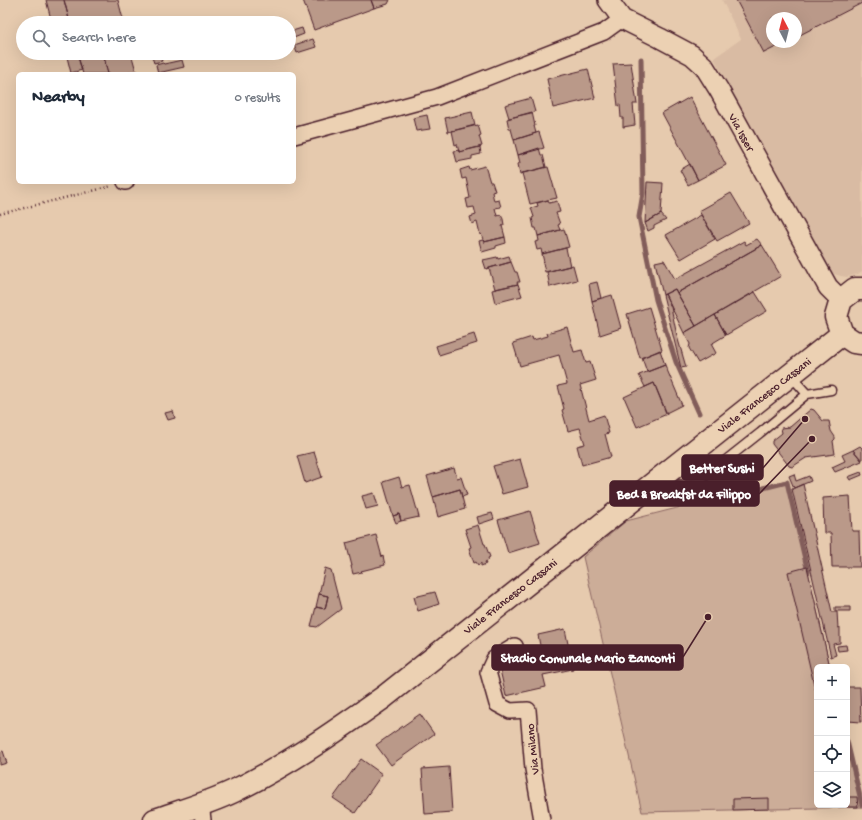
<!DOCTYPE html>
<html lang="en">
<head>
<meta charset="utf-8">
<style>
  body { margin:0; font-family:"Gochi Hand",sans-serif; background:#f6f6f7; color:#1f2937 }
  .controls { position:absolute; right:12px; bottom:12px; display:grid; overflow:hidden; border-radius:6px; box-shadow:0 4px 16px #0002 }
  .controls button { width:36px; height:36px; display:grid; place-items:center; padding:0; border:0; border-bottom:1px solid #e0e1e3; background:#fff; color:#1f2937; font:20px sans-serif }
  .compass { position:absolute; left:766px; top:12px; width:36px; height:36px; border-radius:50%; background:#fff; box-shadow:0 4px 16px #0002; rotate:353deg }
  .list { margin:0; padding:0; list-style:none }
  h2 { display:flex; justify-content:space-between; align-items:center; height:52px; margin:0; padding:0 16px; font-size:17px }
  h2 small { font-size:13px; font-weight:400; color:#747a83 }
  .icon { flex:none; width:22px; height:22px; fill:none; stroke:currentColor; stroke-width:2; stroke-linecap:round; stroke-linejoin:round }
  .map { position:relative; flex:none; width:862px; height:820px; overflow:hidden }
  .search { position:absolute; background:#fff; box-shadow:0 4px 16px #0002; left:16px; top:16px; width:280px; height:44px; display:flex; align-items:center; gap:10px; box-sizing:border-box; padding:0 14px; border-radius:22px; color:#747a83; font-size:15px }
  .panel { position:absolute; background:#fff; box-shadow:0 4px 16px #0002; left:16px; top:72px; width:280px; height:112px; border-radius:6px }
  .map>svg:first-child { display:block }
  .built { fill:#d9bba3; fill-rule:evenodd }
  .green { fill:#ccad98; stroke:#8b6662 }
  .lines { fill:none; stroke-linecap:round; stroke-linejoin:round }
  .stream { stroke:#825d5a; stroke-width:5 }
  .building { fill:#ba9989; stroke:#4a1f2b }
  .service-casing { stroke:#4a1f2b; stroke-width:11 }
  .minor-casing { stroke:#4a1f2b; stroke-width:18 }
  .tertiary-casing { stroke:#4a1f2b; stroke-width:22 }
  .primary-casing { stroke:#4a1f2b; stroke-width:25 }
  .path { stroke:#4a1f2b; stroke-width:2.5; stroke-dasharray:1 3; stroke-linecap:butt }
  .service { stroke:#ecd1b3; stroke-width:8 }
  .minor { stroke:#ecd1b3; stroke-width:15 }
  .tertiary { stroke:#ecd1b3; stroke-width:19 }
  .primary { stroke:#ecd1b3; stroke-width:22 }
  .labels { text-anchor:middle; stroke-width:4; stroke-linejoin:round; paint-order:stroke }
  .street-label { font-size:12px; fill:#4a1f2b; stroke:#ecd1b3 }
  .leader { fill:none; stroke:#4a1f2b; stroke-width:1.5 }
  .callout-dot { fill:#4a1f2b; stroke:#ecd1b3; stroke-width:1.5 }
  .callout { fill:#4a1f2b; stroke:#4a1f2b; stroke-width:1.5 }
  .callout-label { font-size:13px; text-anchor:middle; font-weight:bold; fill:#fff }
</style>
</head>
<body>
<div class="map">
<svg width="862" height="820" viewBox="0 0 862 820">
  <rect width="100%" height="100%" fill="#e6caae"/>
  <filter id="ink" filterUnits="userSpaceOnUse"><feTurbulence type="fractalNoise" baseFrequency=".025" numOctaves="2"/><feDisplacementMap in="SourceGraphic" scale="8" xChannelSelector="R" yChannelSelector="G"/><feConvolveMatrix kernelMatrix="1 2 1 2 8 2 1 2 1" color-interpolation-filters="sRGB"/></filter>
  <g filter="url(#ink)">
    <!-- built -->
    <path class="built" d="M722 0H862V271L858 274 847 277 841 276 834 274 829 271 824 266 714 58 741 39ZM772 18H796V42H772Z"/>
    <!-- green -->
    <path class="green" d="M787 480 830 667H817V805H847V740L862 807 642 812 583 557 626 521Z"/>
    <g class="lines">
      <!-- stream -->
      <path class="stream" d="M641 59 643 193 639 217 656 300 676 362 699 413
        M716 500 787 482 808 572
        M847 741 862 805"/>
    </g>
    <!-- building -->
    <path class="building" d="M46 0H64L70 23H52Z
      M64 0H118L124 23H70Z
      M303 0H371L374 8 314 30Z
      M371 0H390L388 4 374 8Z
      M736 0H862V3L796 37V18H772V42H786L764 53Z
      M302 28 304 34 291 39 289 32Z
      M313 39 316 47 297 53 294 45Z
      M66 53H77L82 70 71 73Z
      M96 53H103L108 74H83L78 57Z
      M103 53H131L136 71 121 74H108Z
      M165 53H178L179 56 167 59Z
      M160 55 162 61 154 63 152 57Z
      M182 60 184 67 158 73 156 65 163 63 164 64Z
      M631 63 637 104H633L635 125 623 127V118H621L620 105 618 106 613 64Z
      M588 69 595 98 553 108 547 79Z
      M690 97 726 165 698 180 662 113Z
      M531 98 535 112 509 118 505 105Z
      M472 112 475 125 448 132 445 118Z
      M532 112 535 126H534L536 133 514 140 511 129H509L507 119Z
      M427 115 430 129 416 131 413 118Z
      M478 125 481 135 479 136 482 146 459 152 457 144 455 145 452 131Z
      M539 132 544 148 518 155 514 140Z
      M480 147 481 154 472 156V159L457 162 454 151 459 150V152Z
      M539 148 541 155H543L546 167 520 174 518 164 520 163 518 155Z
      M690 164 698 180 688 185 680 170Z
      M485 166 490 182H492L495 191 492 192 494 201 499 200 501 207 495 208 497 216 501 215 503 219 504 225 502 226 505 237 484 242 481 234 480 235 477 222 472 224 470 217 476 215 474 207 468 208 466 199 470 198 466 178 462 179 460 170 469 167 470 170Z
      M548 167 557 198 530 204 522 173Z
      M647 182 663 183 661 214 645 223Z
      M731 193 749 223 717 241 699 211Z
      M548 200 549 203 557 201 560 212 556 213 560 224 558 225 560 230 538 236 536 228H534L532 218 534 217 531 208 538 206 537 203Z
      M661 214 666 220 654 226V228L648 231 645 223Z
      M701 215 715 239 681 259 666 235Z
      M564 229 569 247 542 254 541 249 537 250 535 242 539 241 538 236Z
      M505 237 506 243 496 246V248L482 252 479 241 483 240 484 242Z
      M757 239 762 245 677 293 675 289 663 295 655 262 664 260 675 279 744 241 746 245Z
      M762 245 781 276 696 326 677 293Z
      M566 248 570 266 545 272 543 263 544 262 542 254Z
      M509 256 511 262 486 269 483 260 497 257 498 259Z
      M511 262 515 272H517L520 282H517L518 284 495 289 489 268Z
      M573 265 577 280 550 287 547 272Z
      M597 282 601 298 592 301 589 284Z
      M518 284 522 296 495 303 492 290Z
      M675 289 696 326 684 333 665 294Z
      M755 292 767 311 726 335 715 315Z
      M665 294 671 307 677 336 686 367 681 368 663 295Z
      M612 295 621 328 600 335 592 301Z
      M649 307 662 350 640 358 627 314Z
      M715 315 726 335 711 344 716 353 698 363 689 348 690 344 684 333Z
      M567 327 574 352 582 350 586 363 590 362 596 380 580 385 589 420 604 415 609 433 605 434 611 457 582 465 577 446 585 444 580 428 568 431 562 410 564 409 558 386 567 384 559 355 520 366 513 343 532 337 533 340 548 336 547 333Z
      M474 334 477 343 439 355 436 346Z
      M660 350 665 365 647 372 642 358Z
      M665 365 682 405 666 413 654 383 645 387 639 375Z
      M654 383 667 414 637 427 624 397Z
      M811 409 814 410 823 421H829L831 431 835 437V439L833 441 835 454 806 458 792 467 789 466 772 444V441L782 433 781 428 790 427Z
      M173 411 175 418 168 420 165 413Z
      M860 446 862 448V460L853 450Z
      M853 450 862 461 835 472 832 467 845 461 842 455Z
      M314 452 322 477 305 483 297 456Z
      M520 459 528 487 502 494 493 466Z
      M454 468 457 478 461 477 467 495 462 497 460 489 433 497 427 476Z
      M861 472 862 475 850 480 848 477Z
      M794 474 796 481 809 476 811 481 794 488 789 476Z
      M399 477 402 487 410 485 419 517 401 521 399 514 393 516 383 482Z
      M803 484 832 612H837L838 628 840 627V643L833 644 836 655 831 657 792 489Z
      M460 489 465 509 438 517 433 497Z
      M374 493 378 506 366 509 362 496Z
      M850 496 852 531H859L860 567H832L831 533H824L823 498Z
      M530 511 540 543 508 553 498 520Z
      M492 513 494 519 479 524 477 517Z
      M399 514 401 521 396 523 393 516Z
      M478 525 484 544H485L490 557 488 558 489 560 485 562 486 564 481 566V563L478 565 476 562 474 563 469 548 471 547 465 529Z
      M376 535 382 557 383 556 385 565 361 571 362 572 353 574 351 566H352L346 543Z
      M807 567 830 667H817V688L815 689 788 572Z
      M325 568 331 570 341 609 317 627 311 626 316 607 325 609 328 596 319 594Z
      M435 592 439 604 418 611 414 597Z
      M319 594 328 596 325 609 316 607Z
      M835 607H850V611H835Z
      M565 629 573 669 543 675 546 687 506 696 500 670 543 661 538 635Z
      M846 645 847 650 838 651 837 646Z
      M847 687H860L861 722 848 721 847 717Z
      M420 714 434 734 391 765 376 745Z
      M3 751 7 763 0 765V752Z
      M361 759 382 774 355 813 333 798Z
      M449 767 452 812 425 814 422 769Z
      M848 797H857L858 807H848Z
      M769 798V809L733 810V799Z"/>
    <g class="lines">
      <defs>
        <path id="service" d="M807 394 831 390
          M657 488 698 482 760 433 807 394 790 375"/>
        <path id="minor" d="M294 136 437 97 604 32 622 19
          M125 182H126
          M515 646 494 659 488 672 497 704 510 711 528 710 533 769 542 820
          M201 804 203 820"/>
        <path id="tertiary" d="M608 0 622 19 660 38 692 55 704 66 719 90 828 287 841 300"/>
        <path id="primary" d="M862 289H855L841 300 836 317 842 334 854 342 862 343
          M155 820C181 811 209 803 234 791 288 765 336 731 384 697L842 334"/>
      </defs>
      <!-- service casing -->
      <use href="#service" class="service-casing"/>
      <!-- minor casing -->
      <use href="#minor" class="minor-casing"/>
      <!-- tertiary casing -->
      <use href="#tertiary" class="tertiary-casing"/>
      <!-- primary casing -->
      <use href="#primary" class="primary-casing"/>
      <!-- path -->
      <path class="path" d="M0 214 112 186"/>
      <!-- service -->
      <use href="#service" class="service"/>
      <!-- minor -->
      <use href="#minor" class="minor"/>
      <!-- tertiary -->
      <use href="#tertiary" class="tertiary"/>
      <!-- primary -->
      <use href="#primary" class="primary"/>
    </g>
  </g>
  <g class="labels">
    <!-- street labels -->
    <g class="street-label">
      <text transform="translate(742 132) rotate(61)" y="4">Via Isser</text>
      <text transform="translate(764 395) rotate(-38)" y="4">Viale Francesco Cassani</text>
      <text transform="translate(510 596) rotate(-38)" y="4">Viale Francesco Cassani</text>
      <text transform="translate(532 749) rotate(-96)" y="4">Via Milano</text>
    </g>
  </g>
  <!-- callouts -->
  <path class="leader" d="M805 419L763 468M812 439L759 494M708 617L683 657"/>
  <g class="callout-dot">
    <circle cx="805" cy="419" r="4"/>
    <circle cx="812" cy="439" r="4"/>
    <circle cx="708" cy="617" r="4"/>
  </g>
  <g class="callout">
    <rect x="682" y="455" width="81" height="25" rx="4"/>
    <rect x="610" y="481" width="149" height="25" rx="4"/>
    <rect x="492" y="645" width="191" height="25" rx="4"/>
  </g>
  <g class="callout-label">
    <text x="722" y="472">Better Sushi</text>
    <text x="684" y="498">Bed &amp; Breakfst da Filippo</text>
    <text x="588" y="662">Stadio Comunale Mario Zanconti</text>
  </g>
</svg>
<div class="controls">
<button>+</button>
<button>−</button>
<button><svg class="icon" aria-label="locate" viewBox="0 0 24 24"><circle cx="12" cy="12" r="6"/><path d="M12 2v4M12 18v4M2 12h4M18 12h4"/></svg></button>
<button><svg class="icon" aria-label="layers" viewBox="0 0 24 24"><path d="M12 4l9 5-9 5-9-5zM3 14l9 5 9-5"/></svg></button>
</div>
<svg class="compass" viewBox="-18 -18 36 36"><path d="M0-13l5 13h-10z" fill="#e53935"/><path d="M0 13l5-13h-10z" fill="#747a83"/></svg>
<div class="search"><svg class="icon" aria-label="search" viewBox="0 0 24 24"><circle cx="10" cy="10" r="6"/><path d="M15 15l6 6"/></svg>Search here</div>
<section class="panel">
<h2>Nearby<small>0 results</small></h2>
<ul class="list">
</ul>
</section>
</div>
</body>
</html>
